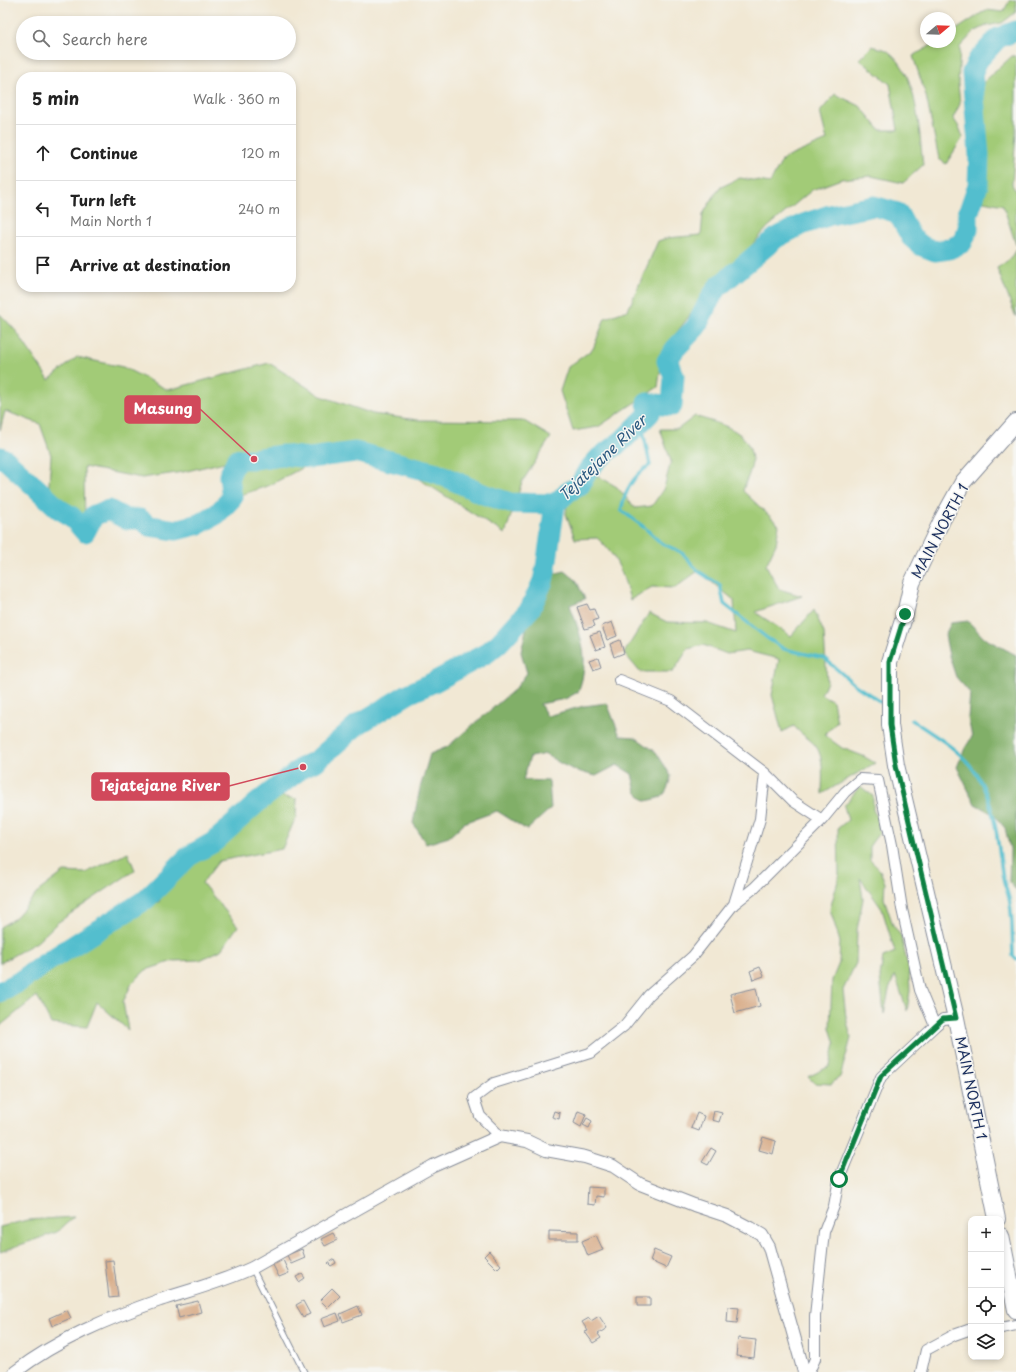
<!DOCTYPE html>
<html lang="en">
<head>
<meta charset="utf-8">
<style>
  body { margin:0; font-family:"Playpen Sans",sans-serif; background:#f2f2f2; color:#222 }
  .controls { position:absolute; right:12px; bottom:12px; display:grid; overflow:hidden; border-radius:8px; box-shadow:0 2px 6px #0003 }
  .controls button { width:36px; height:36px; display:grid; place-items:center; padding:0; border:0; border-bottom:1px solid #e0e0e0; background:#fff; color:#222; font:20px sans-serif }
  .compass { position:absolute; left:920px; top:12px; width:36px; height:36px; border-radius:50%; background:#fff; box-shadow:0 2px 6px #0003; rotate:71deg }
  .stop { position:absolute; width:12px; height:12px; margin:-9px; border:3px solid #0b8043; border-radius:50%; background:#fff }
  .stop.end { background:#0b8043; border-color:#fff; box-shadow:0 1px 4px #0008 }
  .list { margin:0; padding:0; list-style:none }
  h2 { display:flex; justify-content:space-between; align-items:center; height:52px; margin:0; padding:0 16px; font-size:17px }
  h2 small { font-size:13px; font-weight:400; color:#767676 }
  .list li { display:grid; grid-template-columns:26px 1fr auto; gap:12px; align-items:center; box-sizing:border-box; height:56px; padding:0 16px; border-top:1px solid #e0e0e0 }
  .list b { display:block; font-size:15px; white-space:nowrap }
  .list p { margin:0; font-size:13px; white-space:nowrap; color:#767676 }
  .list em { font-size:13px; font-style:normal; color:#767676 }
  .icon { flex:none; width:22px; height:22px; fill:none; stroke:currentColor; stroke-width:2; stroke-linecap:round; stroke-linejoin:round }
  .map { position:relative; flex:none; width:1016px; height:1372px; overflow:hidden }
  .search { position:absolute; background:#fff; box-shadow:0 2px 6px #0003; left:16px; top:16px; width:280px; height:44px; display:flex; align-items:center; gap:10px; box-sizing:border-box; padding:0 14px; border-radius:22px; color:#767676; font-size:15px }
  .panel { position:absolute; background:#fff; box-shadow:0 2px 6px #0003; left:16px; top:72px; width:280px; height:220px; border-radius:16px }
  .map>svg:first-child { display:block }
  .green { fill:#a2cb77; stroke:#5e7d6a }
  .forest { fill:#81af68; stroke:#4e6f63 }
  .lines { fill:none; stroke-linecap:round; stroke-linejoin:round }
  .stream { stroke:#53bece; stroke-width:3.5 }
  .river { stroke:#53bece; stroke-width:21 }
  .building { fill:#d9af8c }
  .service-casing { stroke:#868c99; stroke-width:7 }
  .minor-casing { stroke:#868c99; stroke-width:12 }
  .tertiary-casing { stroke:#868c99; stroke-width:14 }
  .primary-casing { stroke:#868c99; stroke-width:18 }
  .service { stroke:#fff; stroke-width:5 }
  .minor { stroke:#fff; stroke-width:10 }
  .tertiary { stroke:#fff; stroke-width:12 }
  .primary { stroke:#fff; stroke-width:16 }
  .route { stroke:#0b8043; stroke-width:5 }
  .labels { text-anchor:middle; stroke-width:3; stroke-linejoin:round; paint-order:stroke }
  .street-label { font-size:14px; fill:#1b2f5e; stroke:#f6f6f2 }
  .water-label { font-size:15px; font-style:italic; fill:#2c5a80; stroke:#f6f6f2 }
  .leader { fill:none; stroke:#d1495b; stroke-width:1.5 }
  .callout-dot { fill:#d1495b; stroke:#f6f6f2; stroke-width:1.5 }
  .callout { fill:#d1495b; stroke:#d1495b; stroke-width:1.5 }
  .callout-label { font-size:15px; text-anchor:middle; font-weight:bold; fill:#fff }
</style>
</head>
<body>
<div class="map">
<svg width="1016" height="1372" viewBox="0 0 1016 1372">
  <rect width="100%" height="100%" fill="#f6f6f2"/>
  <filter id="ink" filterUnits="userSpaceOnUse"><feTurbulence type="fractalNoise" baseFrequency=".025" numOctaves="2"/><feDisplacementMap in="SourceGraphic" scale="8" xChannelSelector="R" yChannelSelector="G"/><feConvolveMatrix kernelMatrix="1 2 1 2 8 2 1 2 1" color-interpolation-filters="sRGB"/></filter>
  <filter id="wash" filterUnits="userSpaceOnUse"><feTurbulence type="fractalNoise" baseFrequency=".012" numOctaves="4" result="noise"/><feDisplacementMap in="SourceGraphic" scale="16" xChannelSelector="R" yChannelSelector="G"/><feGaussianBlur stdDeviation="0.9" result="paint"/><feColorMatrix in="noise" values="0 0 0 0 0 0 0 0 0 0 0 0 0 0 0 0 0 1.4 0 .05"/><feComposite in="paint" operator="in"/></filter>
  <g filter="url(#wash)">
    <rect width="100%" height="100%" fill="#f1e8d4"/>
    <!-- green -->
    <path class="green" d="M1010 0H1016V12L1002 23 986 26 974 32 960 47 958 84 960 104 953 118 959 127 963 137 946 164 939 159 926 96 913 56 937 42H950V34L986 10 1003 12Z
      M872 46C877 48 885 48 889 52 918 73 919 132 923 165L903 183 871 176 841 179 812 190 768 227 690 315 663 351 658 387 598 427 573 431 560 391 568 367 593 349 605 318 628 310 658 241 667 238 701 235 703 214 719 188 740 178 770 183 783 159 827 140 820 112 835 94 860 106 880 130H898L890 84 859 59Z
      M1012 56H1016V134L1012 184 1016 193V245L1003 205 974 199 979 175 974 91Z
      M1016 249V317L997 268 1010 259Z
      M0 314 16 331 49 380 77 357 123 367 168 390 269 363 321 396 373 414 418 420 524 421 551 437 522 482 505 534 394 463 322 457 270 485 232 498 237 459 183 472 142 478 84 467 85 532 48 499 51 455 40 424 5 411 0 430Z
      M695 416C720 425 751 428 752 461 752 470 745 482 743 491L779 525 776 544 766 565 779 589 802 596 755 612 791 636 814 610 824 633 827 682 821 694 833 701 837 722 824 735 842 748 863 756 875 763 822 794C822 779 825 757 815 745 809 738 800 734 794 726L782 732 772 695 779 659 747 651 727 654 703 645 688 649 673 672H640L624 653 649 613 667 622 707 623 736 633 734 600 698 571 675 588 652 587 630 600C623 574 618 557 597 538L575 539 566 514 568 492 588 470 617 487 635 508 652 506 664 488 671 461 660 429H678Z
      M860 786 873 796V810L879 821V833L870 845V860L880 870 885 883 884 898 893 925 901 936 909 971 910 991 907 1011 895 975 889 990 884 1014 880 977 883 957 895 952 882 909 860 878 863 899 857 930 856 963 843 990 846 1017 851 1038 848 1049 840 1077 831 1084 814 1083 808 1077 830 1066 835 1044 830 1028 832 980 839 963 840 942 830 909 839 877 838 828 848 820 844 806Z
      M269 794 297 799 296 817 282 849 219 861 202 883 238 926 221 950 200 960 173 961 146 970 132 983 123 1002 128 1030 97 1002 87 1027 51 1024 37 996 0 1026V999L95 932 138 904 159 902 169 875 189 856Z
      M128 853 135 870 57 923 37 942 0 963V927L15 918 40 890 64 872 85 873Z
      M74 1217 57 1232 0 1252V1227L27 1220Z"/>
    <!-- forest -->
    <path class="forest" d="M565 571 576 580 585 599 570 605C581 637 591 659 578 692L565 699 540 704 547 716 584 706 607 703 620 736 635 737 656 752 671 776C666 795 665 798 645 801L636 792 632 774 617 765 596 776C577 772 562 766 546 754L530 757 523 780 549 781 551 808 527 830 497 811 464 823 449 837 426 844 413 823 420 788 430 754 447 747 515 689 527 673 521 652 528 621 535 598 553 574Z
      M968 621 984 638 1016 655V890L1009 882 1010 849 1005 828 993 814 975 804 957 767 965 748 972 737 968 718 970 693 956 677 949 656 945 635 951 623Z"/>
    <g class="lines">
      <!-- stream -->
      <path class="stream" d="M641 421 650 465C632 477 626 489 621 510L645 528 661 543 681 552 698 571 720 585 724 604 767 638 784 649 824 658 855 685 881 702
        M912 720C932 734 954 746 970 765 994 795 997 835 1002 872 1003 883 1009 893 1010 904 1013 921 1012 939 1013 956L1016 959"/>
      <!-- river -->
      <path class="river" d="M0 457 6 460 59 509 71 516 85 532 94 515 109 510 126 519H140L150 526 176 530 199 524 217 514 232 498 229 476 237 459H254L282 455 310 458 355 452 437 473 483 494 510 503 555 504
        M0 992 19 982 44 964 145 900 189 856 214 842 257 803 303 767 316 761 357 725 408 694 434 682 487 653 499 643 530 609 543 581 546 567 555 504 568 492 580 485 588 470 599 458 623 440 650 413 647 403 672 406 674 376 667 361 675 349 696 327 710 299 718 287 776 238 801 225 830 215 874 206 898 213 911 237 922 246 935 251 949 249 962 243 968 229V214L978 185 979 155 972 73 978 60 998 38 1016 31"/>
    </g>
    <g id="blocks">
      <!-- building -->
      <path class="building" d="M587 604 590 610 594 609 598 619 593 621 595 626 585 629 577 607Z
        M612 622 617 636 607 640 602 626Z
        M600 632 605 647 596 650 590 635Z
        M620 640 624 653 614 657 610 644Z
        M598 657 601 666 593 669 589 660Z
        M760 967 764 976 753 980 750 971Z
        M756 988 760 1006 735 1013 730 994Z
        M554 1111 560 1113 559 1119 552 1117Z
        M578 1111 586 1114 581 1127 574 1123Z
        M714 1111 722 1113 719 1122 712 1120Z
        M697 1113 704 1116 699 1131 691 1128Z
        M587 1118 592 1121 589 1128 583 1125Z
        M763 1137 776 1141 773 1154 759 1150Z
        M711 1148 716 1151 708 1165 702 1162Z
        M588 1187 604 1188V1197L596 1196 595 1205 587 1204Z
        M549 1231 578 1232V1240H549Z
        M333 1233 337 1240 325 1246 321 1239Z
        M596 1235 603 1250 588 1256 582 1241Z
        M302 1249 305 1258 291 1264 287 1255Z
        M654 1250 671 1257 666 1268 650 1261Z
        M489 1251 501 1265 497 1269 484 1256Z
        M334 1259 336 1263 331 1266 328 1263Z
        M113 1260 118 1297 109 1298 105 1261Z
        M283 1260 289 1273 279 1277 273 1265Z
        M302 1274 305 1278 299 1282 296 1277Z
        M332 1288 340 1296 328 1308 320 1300Z
        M637 1297H650V1306H637Z
        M198 1301 201 1312 179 1318 176 1306Z
        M303 1301 310 1314 303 1317 296 1305Z
        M358 1306 362 1315 343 1322 340 1314Z
        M728 1307 739 1308 737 1323 727 1322Z
        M67 1310 71 1318 52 1326 49 1318Z
        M337 1313 340 1321 324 1327 321 1319Z
        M599 1316 607 1328 598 1334 601 1338 593 1343 585 1332 588 1331 582 1322 589 1318 591 1321Z
        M738 1338 756 1340 754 1358 736 1356Z"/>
    </g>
  </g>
  <g filter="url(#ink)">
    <use href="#blocks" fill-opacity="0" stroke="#868c99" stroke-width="1"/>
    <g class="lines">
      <defs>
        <path id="service" d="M252 1268 304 1372"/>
        <path id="minor" d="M619 680 671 701 765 773 793 801 822 820
          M734 904 754 888 822 820 845 792 860 779 878 780 892 845 902 909 920 990 935 1026 943 1019 956 1018
          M500 1136 480 1116 474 1098 494 1083 590 1053 624 1026 649 995 693 956 734 904 760 819 765 773
          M1001 1328 1016 1325
          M809 1372 815 1359V1316L824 1232 834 1206 839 1179 881 1077 935 1026
          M921 1372 926 1350 954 1335 971 1329"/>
        <path id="tertiary" d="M15 1372C58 1339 109 1318 160 1300 191 1290 222 1282 252 1268L433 1166 500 1136 527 1141 546 1150 585 1157 613 1166 640 1184 694 1205 727 1216 750 1228 762 1235 769 1247 804 1372"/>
        <path id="primary" d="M997 1219 956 1018 896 765 890 725V662L905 614 912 583 942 520 963 482 1016 422
          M1001 1236 1016 1310"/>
      </defs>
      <!-- service casing -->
      <use href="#service" class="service-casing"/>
      <!-- minor casing -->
      <use href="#minor" class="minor-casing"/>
      <!-- tertiary casing -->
      <use href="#tertiary" class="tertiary-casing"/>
      <!-- primary casing -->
      <use href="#primary" class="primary-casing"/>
      <!-- service -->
      <use href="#service" class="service"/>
      <!-- minor -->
      <use href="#minor" class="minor"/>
      <!-- tertiary -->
      <use href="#tertiary" class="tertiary"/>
      <!-- primary -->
      <use href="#primary" class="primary"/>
    </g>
  </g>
  <g class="lines" filter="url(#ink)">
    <!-- route -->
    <path class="route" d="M839 1179 881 1076 943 1019 956 1018 914 843 896 765 890 725V662L905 614"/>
  </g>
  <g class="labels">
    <!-- street labels -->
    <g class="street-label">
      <text transform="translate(940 531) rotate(-62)" y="5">MAIN NORTH 1</text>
      <text transform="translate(971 1088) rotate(78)" y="5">MAIN NORTH 1</text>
    </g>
    <!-- water labels -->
    <g class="water-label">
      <text transform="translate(603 458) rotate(-44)" y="5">Tejatejane River</text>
    </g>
  </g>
  <!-- callouts -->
  <path class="leader" d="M254 459L200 409M303 767L229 786"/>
  <g class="callout-dot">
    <circle cx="254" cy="459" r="4"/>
    <circle cx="303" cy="767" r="4"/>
  </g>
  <g class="callout">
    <rect x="125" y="396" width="75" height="27" rx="4"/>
    <rect x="92" y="773" width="137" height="27" rx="4"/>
  </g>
  <g class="callout-label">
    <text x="163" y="414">Masung</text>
    <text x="160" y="791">Tejatejane River</text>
  </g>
</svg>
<div class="controls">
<button>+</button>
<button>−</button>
<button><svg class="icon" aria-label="locate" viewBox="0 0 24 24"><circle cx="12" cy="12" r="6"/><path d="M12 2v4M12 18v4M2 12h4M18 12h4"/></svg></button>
<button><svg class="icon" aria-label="layers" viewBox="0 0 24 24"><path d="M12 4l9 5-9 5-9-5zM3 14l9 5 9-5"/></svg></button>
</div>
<svg class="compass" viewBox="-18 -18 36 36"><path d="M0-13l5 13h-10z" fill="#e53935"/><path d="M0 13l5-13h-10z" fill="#767676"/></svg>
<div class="stop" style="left:839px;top:1179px"></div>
<div class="stop end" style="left:905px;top:614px"></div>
<div class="search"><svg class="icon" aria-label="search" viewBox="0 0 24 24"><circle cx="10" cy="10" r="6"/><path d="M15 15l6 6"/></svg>Search here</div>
<section class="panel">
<h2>5 min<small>Walk · 360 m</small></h2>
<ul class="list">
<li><svg class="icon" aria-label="ahead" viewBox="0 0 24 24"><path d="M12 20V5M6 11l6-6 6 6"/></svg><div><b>Continue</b></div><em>120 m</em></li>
<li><svg class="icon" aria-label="left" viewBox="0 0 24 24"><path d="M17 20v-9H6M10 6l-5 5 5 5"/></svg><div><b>Turn left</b><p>Main North 1</p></div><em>240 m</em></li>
<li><svg class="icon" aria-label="arrive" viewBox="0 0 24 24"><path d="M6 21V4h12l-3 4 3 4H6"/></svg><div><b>Arrive at destination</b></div></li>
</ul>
</section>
</div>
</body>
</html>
